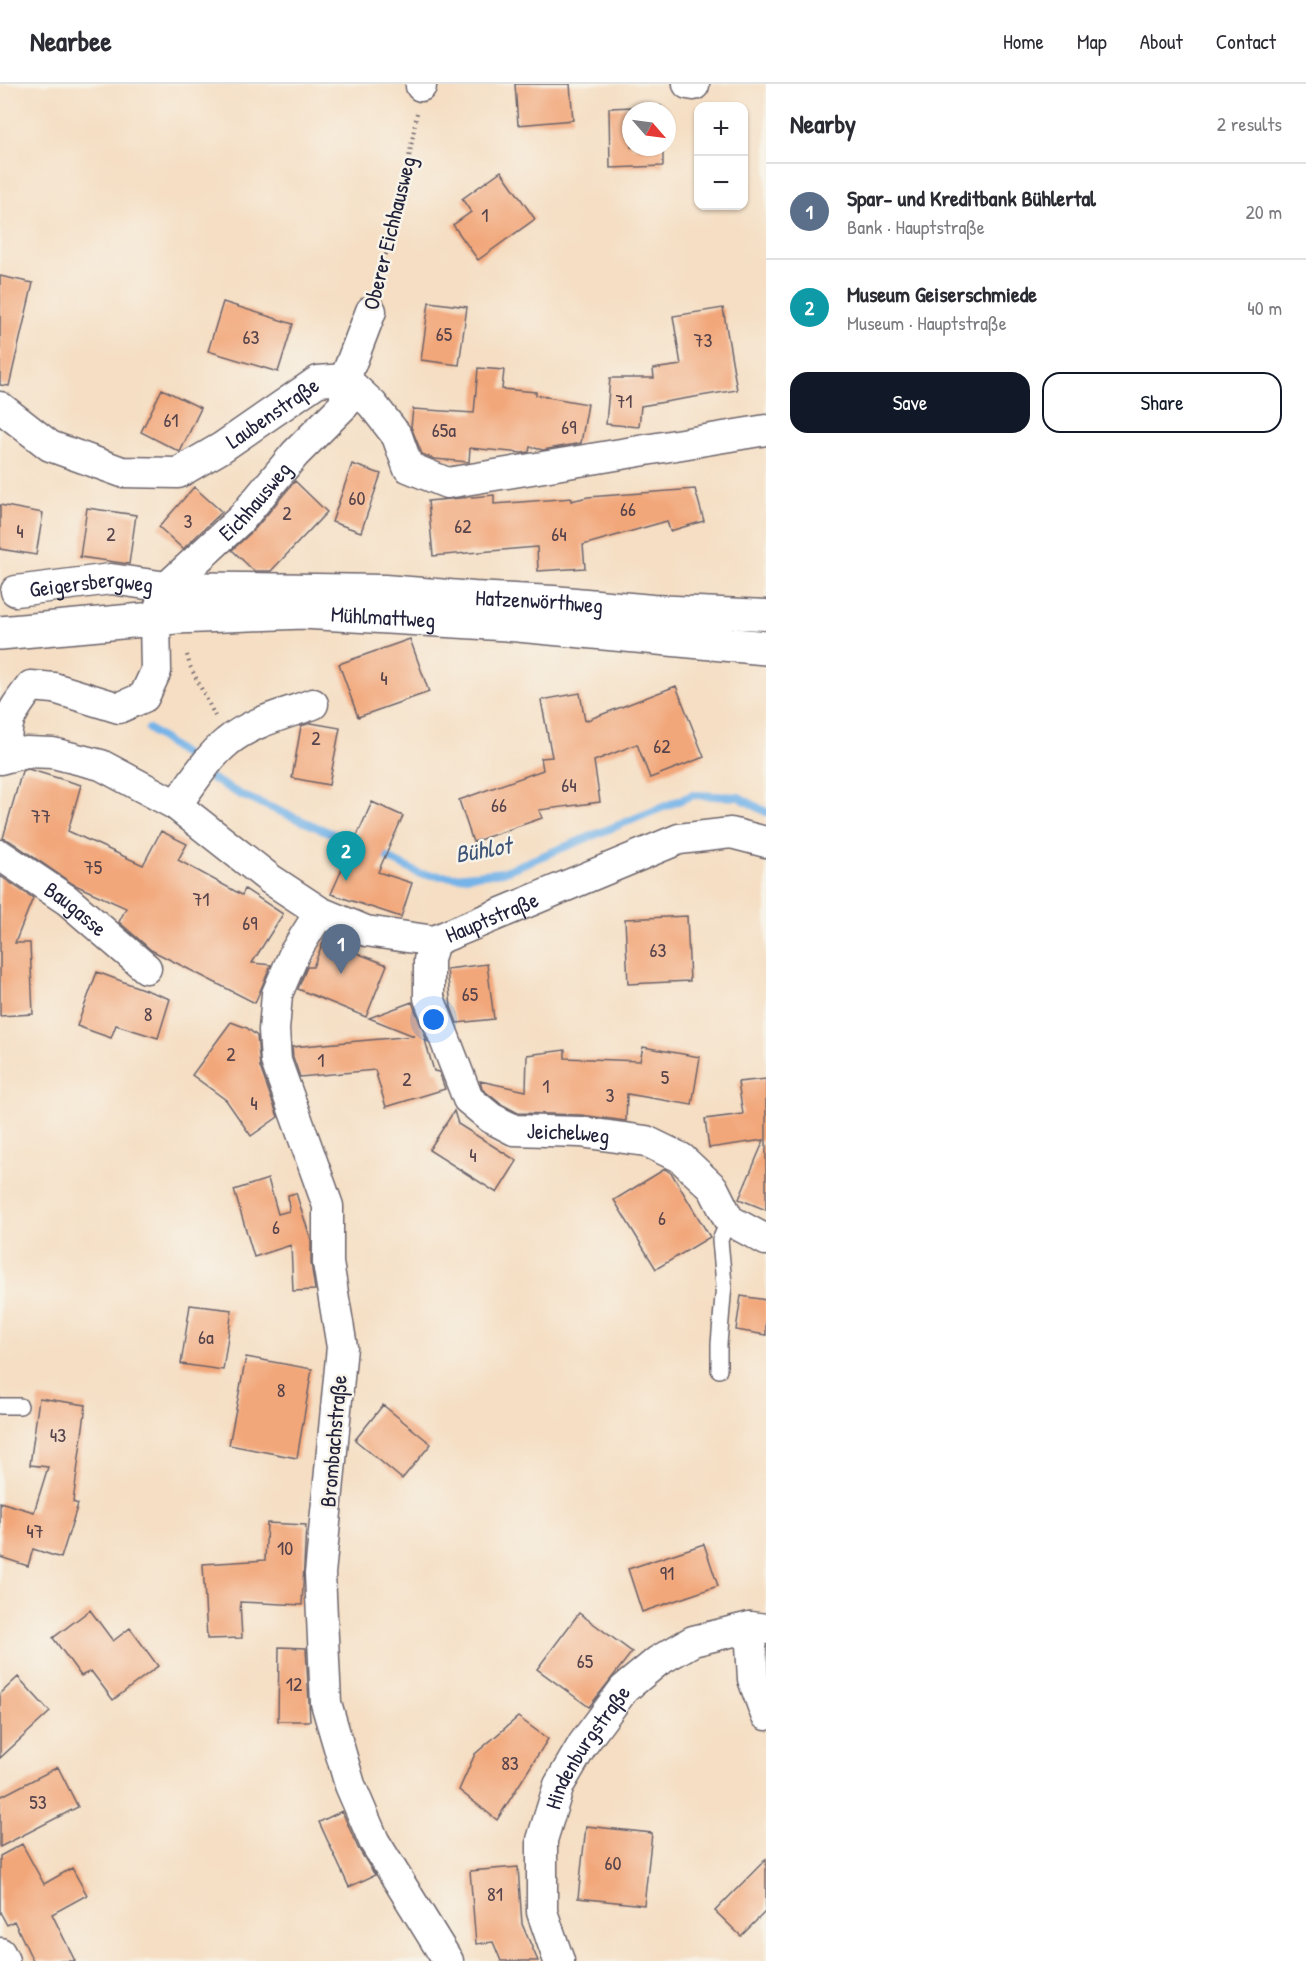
<!DOCTYPE html>
<html lang="en">
<head>
<meta charset="utf-8">
<style>
  body { margin:0; font-family:"Patrick Hand",sans-serif; background:#f7f7f7; color:#2b2b33 }
  .controls { position:absolute; right:18px; top:18px; display:grid; overflow:hidden; border-radius:12px; box-shadow:0 2px 4px #0004 }
  .controls button { width:54px; height:54px; display:grid; place-items:center; padding:0; border:0; border-bottom:2px solid #e1e1e2; background:#fff; color:#2b2b33; font:30px sans-serif }
  .compass { position:absolute; left:622px; top:18px; width:54px; height:54px; border-radius:50%; background:#fff; box-shadow:0 2px 4px #0004; rotate:118deg }
  .you { position:absolute; left:434px; top:936px; width:21px; height:21px; margin:-15px; border:4px solid #fff; border-radius:50%; background:#1a73e8; box-shadow:0 0 0 9px #1a73e833 }
  .badge { display:grid; place-items:center; width:39px; height:39px; border-radius:50%; background:#111827; color:#fff; font-size:20px; font-weight:700 }
  .pin { position:absolute; translate:-50% -50px; filter:drop-shadow(0 2px 3px #0008) }
  .pin::after { content:''; position:absolute; top:32px; width:21px; height:18px; background:inherit; clip-path:polygon(0 0,100% 0,50% 100%) }
  .list { margin:0; padding:0; list-style:none }
  h2 { display:flex; justify-content:space-between; align-items:center; height:78px; margin:0; padding:0 24px; font-size:26px }
  h2 small { font-size:20px; font-weight:400; color:#7c7c81 }
  .list li { display:grid; grid-template-columns:39px 1fr auto; gap:18px; align-items:center; box-sizing:border-box; height:96px; padding:0 24px; border-top:2px solid #e1e1e2 }
  .list b { display:block; font-size:22px; white-space:nowrap }
  .list p { margin:0; font-size:20px; white-space:nowrap; color:#7c7c81 }
  .list em { font-size:20px; font-style:normal; color:#7c7c81 }
  .actions { display:flex; gap:12px; padding:18px 24px }
  .actions a { flex:1; padding:14px 0; border:2px solid #111827; border-radius:18px; text-align:center; font-size:21px; color:#111827 }
  .actions .main { background:#111827; color:#fff }
  .map { position:relative; flex:none; width:766px; height:1877px; overflow:hidden }
  header { display:flex; align-items:center; gap:36px; box-sizing:border-box; height:84px; padding:0 30px; background:#fff; border-bottom:2px solid #e1e1e2 }
  header strong { font-size:28px }
  nav { display:flex; gap:33px; margin-inline-start:auto; font-size:21px }
  main { display:flex }
  aside { flex:1; background:#fff }
  .map>svg:first-child { display:block }
  .lines { fill:none; stroke-linecap:round; stroke-linejoin:round }
  .stream { stroke:#74b3e8; stroke-width:8 }
  .building { fill:#f2a77a }
  .service-casing { stroke:#6c646b; stroke-width:18 }
  .minor-casing { stroke:#6c646b; stroke-width:33 }
  .secondary-casing { stroke:#6c646b; stroke-width:36 }
  .path { stroke:#6c646b; stroke-width:4; stroke-dasharray:1.5 4.5; stroke-linecap:butt }
  .service { stroke:#fff; stroke-width:15 }
  .minor { stroke:#fff; stroke-width:30 }
  .secondary { stroke:#fff; stroke-width:33 }
  .labels { text-anchor:middle; stroke-width:5; stroke-linejoin:round; paint-order:stroke }
  .number-label { font-size:20px; fill:#56434b }
  .street-label { font-size:22px; fill:#22223b; stroke:#f7f3e8 }
  .water-label { font-size:24px; font-style:italic; fill:#3f5578; stroke:#f7f3e8 }
</style>
</head>
<body>
<header>
<strong>Nearbee</strong>
<nav><a>Home</a><a>Map</a><a>About</a><a>Contact</a></nav>
</header>
<main>
<div class="map">
<svg width="766" height="1877" viewBox="0 0 766 1877">
  <rect width="100%" height="100%" fill="#f7f3e8"/>
  <filter id="ink" filterUnits="userSpaceOnUse"><feTurbulence type="fractalNoise" baseFrequency=".0167" numOctaves="2"/><feDisplacementMap in="SourceGraphic" scale="12" xChannelSelector="R" yChannelSelector="G"/><feConvolveMatrix kernelMatrix="1 2 1 2 8 2 1 2 1" color-interpolation-filters="sRGB"/></filter>
  <filter id="wash" filterUnits="userSpaceOnUse"><feTurbulence type="fractalNoise" baseFrequency=".008" numOctaves="4" result="noise"/><feDisplacementMap in="SourceGraphic" scale="24" xChannelSelector="R" yChannelSelector="G"/><feGaussianBlur stdDeviation="1.35" result="paint"/><feColorMatrix in="noise" values="0 0 0 0 0 0 0 0 0 0 0 0 0 0 0 0 0 1.4 0 .05"/><feComposite in="paint" operator="in"/></filter>
  <g filter="url(#wash)">
    <rect width="100%" height="100%" fill="#f5dec3"/>
    <g class="lines">
      <!-- stream -->
      <path class="stream" d="M149 645 190 675
        M211 694 241 711 364 763
        M376 768 420 790 455 793 503 788 693 711 739 713 766 728"/>
    </g>
    <g id="blocks">
      <!-- building -->
      <path class="building" d="M515 0H570L573 36 518 41Z
        M661 22 662 27H631V63H663V82L610 84 609 24Z
        M501 87 535 135 478 176 453 141 471 128 462 115Z
        M0 192 33 199 9 302 0 301Z
        M223 218 293 240 278 288 208 267Z
        M429 218 467 223 459 281 421 276Z
        M723 224 737 306 641 322 639 343 606 340 610 294H654L653 285 681 281 673 232Z
        M478 284 504 286 502 305 536 308V311L588 320 581 359 543 366 530 363 529 368 522 369 470 364 469 378 434 375 422 370 411 343 413 325 474 329Z
        M162 305 201 324 180 368 141 348Z
        M352 380 381 390 361 448 332 438Z
        M295 397 327 428 271 487H254L232 466 254 446Z
        M194 403 222 428 183 465 159 443Z
        M695 405 704 437 670 447 667 437 583 461 585 484 538 487 537 463 433 472 428 417 494 411V420L572 414 571 417 588 413Z
        M0 421 43 429 36 471 0 465Z
        M87 424 136 431 129 480 80 473Z
        M410 555 429 608 358 633 339 580Z
        M676 602 704 673 650 694 637 660 594 677 600 718 539 726 542 734 473 758 459 716 543 686 541 674 552 673 541 616 580 609 585 637Z
        M311 639 340 644 329 701 292 694 301 642Z
        M28 685 81 701 68 747 143 781 161 747 187 760 178 776 242 811 245 805 283 830 252 879 271 881 255 919 151 866 119 838 126 824 73 800 10 757 3 754 22 687Z
        M372 718 403 732 378 788 412 799 401 833 331 810Z
        M0 792 33 814 15 859H30L33 930 0 932Z
        M687 832 690 897 628 900 625 835Z
        M324 856 387 881 366 933 298 905 307 883H313Z
        M487 880 494 935 457 939 451 923 447 885Z
        M97 888 170 915 158 954 116 941 111 954 77 942Z
        M412 918 427 957 425 956 434 987 439 988 445 1005 386 1023 375 986 300 993 293 973 292 963 414 952 369 934Z
        M231 938 247 944 257 952 260 983 278 1033 251 1052 226 1016 192 991Z
        M643 963 700 973 692 1021 627 1010 626 1037 581 1031 518 1029 501 1020 482 1005 480 997 526 1007 527 971 565 966V974L640 977Z
        M766 995V1126L739 1115 764 1056 709 1064 705 1035 743 1030 738 998Z
        M454 1027 458 1040 517 1077 497 1109 429 1066Z
        M665 1085 672 1090 710 1153 656 1185 614 1116Z
        M268 1095 278 1130 289 1127 288 1111 296 1109 311 1156V1179L315 1206 293 1207 291 1161 254 1173 234 1106Z
        M741 1212 766 1216V1251L736 1246Z
        M190 1221 232 1226 223 1286 181 1280Z
        M246 1273 312 1285 297 1374 229 1361Z
        M39 1314 86 1321 73 1418 78 1420 61 1474 33 1465 28 1482 0 1473V1418L34 1428 48 1383 30 1381Z
        M383 1321 431 1360 402 1395 355 1356Z
        M267 1439 306 1441 302 1521 240 1518 242 1554 207 1555 203 1480 265 1476Z
        M704 1460 718 1502 642 1528 628 1485Z
        M90 1526 113 1557 130 1544 158 1582 113 1616 91 1587 81 1592 53 1554Z
        M579 1529 632 1568 589 1623 537 1585Z
        M279 1563 306 1564 310 1637H278Z
        M18 1593 50 1628 0 1674V1610Z
        M518 1633 548 1655 497 1736 459 1706 475 1670Z
        M58 1683 78 1723 0 1763V1713Z
        M342 1727 358 1764 375 1791 349 1803 319 1738Z
        M586 1742 652 1749 644 1821 578 1814Z
        M22 1760 44 1800 72 1784 87 1811 52 1830 75 1877H33L14 1837 7 1841 0 1828V1772Z
        M766 1775V1827L741 1852 715 1827Z
        M518 1783 522 1840 538 1877H501L493 1858 476 1860 470 1787Z"/>
    </g>
  </g>
  <g filter="url(#ink)">
    <use href="#blocks" fill-opacity="0" stroke="#6c646b" stroke-width="1.5"/>
    <g class="lines">
      <defs>
        <path id="service" d="M719 1286V1260L724 1200 720 1156 729 1136
          M0 1322H20"/>
        <g id="minor">
          <path d="M421 0V2"/>
          <path d="M688 0 694 1"/>
          <path id="s1" d="M0 323 50 362 122 388 178 389 221 364 318 297 345 295 372 320 397 352 408 383 447 399 766 346"/>
          <path id="s2" d="M16 507 111 495 167 503 384 506 474 513 553 517 652 526 766 531"/>
          <path id="s3" d="M6 673C5 635 9 632 31 602L54 604 119 624 144 613 156 587 155 535 167 503 241 435 295 370 345 320V295L371 227"/>
          <path id="s4" d="M0 675 26 668 53 669 101 681 176 721 270 795 320 828 366 847 434 857 679 755 731 749 766 758"/>
          <path d="M176 721C192 700 206 675 227 658 249 639 285 630 313 620"/>
          <path id="s5" d="M0 771 67 816 146 884"/>
          <path d="M320 828 295 868 277 910 274 946 276 977 328 1122V1179L342 1263 320 1490 326 1619 350 1701 374 1757 448 1877"/>
          <path id="s6" d="M434 857 429 876V914L468 1015 491 1034 514 1046 580 1048 646 1057 681 1074 713 1104 729 1136 766 1156"/>
          <path d="M750 1543 753 1595 766 1631"/>
          <path d="M0 1869 4 1877"/>
          <path id="s7" d="M559 1877 542 1828V1756L559 1701 583 1660 624 1605 658 1577 693 1557 750 1543 766 1545"/>
        </g>
        <g id="secondary">
          <path id="s8" d="M0 549 176 533 303 528 507 540 766 564"/>
        </g>
      </defs>
      <!-- service casing -->
      <use href="#service" class="service-casing"/>
      <!-- minor casing -->
      <use href="#minor" class="minor-casing"/>
      <!-- secondary casing -->
      <use href="#secondary" class="secondary-casing"/>
      <!-- path -->
      <path class="path" d="M378 200 403 107 417 29
        M187 571 190 582 215 632"/>
      <!-- service -->
      <use href="#service" class="service"/>
      <!-- minor -->
      <use href="#minor" class="minor"/>
      <!-- secondary -->
      <use href="#secondary" class="secondary"/>
    </g>
  </g>
  <g class="labels">
    <!-- number labels -->
    <g class="number-label">
      <text x="485" y="138">1</text>
      <text x="444" y="257">65</text>
      <text x="251" y="260">63</text>
      <text x="703" y="263">73</text>
      <text x="624" y="324">71</text>
      <text x="171" y="343">61</text>
      <text x="569" y="350">69</text>
      <text x="444" y="353">65a</text>
      <text x="357" y="421">60</text>
      <text x="628" y="432">66</text>
      <text x="287" y="436">2</text>
      <text x="188" y="444">3</text>
      <text x="463" y="449">62</text>
      <text x="20" y="454">4</text>
      <text x="111" y="457">2</text>
      <text x="559" y="457">64</text>
      <text x="384" y="601">4</text>
      <text x="316" y="661">2</text>
      <text x="662" y="669">62</text>
      <text x="569" y="708">64</text>
      <text x="499" y="728">66</text>
      <text x="41" y="739">77</text>
      <text x="93" y="790">75</text>
      <text x="201" y="822">71</text>
      <text x="250" y="846">69</text>
      <text x="658" y="873">63</text>
      <text x="470" y="917">65</text>
      <text x="148" y="937">8</text>
      <text x="231" y="977">2</text>
      <text x="321" y="983">1</text>
      <text x="665" y="1000">5</text>
      <text x="407" y="1002">2</text>
      <text x="546" y="1009">1</text>
      <text x="610" y="1018">3</text>
      <text x="254" y="1026">4</text>
      <text x="473" y="1078">4</text>
      <text x="662" y="1141">6</text>
      <text x="276" y="1150">6</text>
      <text x="206" y="1260">6a</text>
      <text x="281" y="1313">8</text>
      <text x="58" y="1358">43</text>
      <text x="35" y="1454">47</text>
      <text x="285" y="1471">10</text>
      <text x="667" y="1496">91</text>
      <text x="585" y="1584">65</text>
      <text x="294" y="1607">12</text>
      <text x="510" y="1686">83</text>
      <text x="38" y="1725">53</text>
      <text x="613" y="1786">60</text>
      <text x="495" y="1817">81</text>
    </g>
    <!-- street labels -->
    <g class="street-label">
      <text transform="translate(389 149) rotate(-76)" y="8">Oberer Eichhausweg</text>
      <text dy="8" stroke="none"><textPath href="#s1" startOffset="308">Laubenstraße</textPath></text>
      <text dy="8" stroke="none"><textPath href="#s3" startOffset="434">Eichhausweg</textPath></text>
      <text dy="8" stroke="none"><textPath href="#s2" startOffset="76">Geigersbergweg</textPath></text>
      <text dy="8" stroke="none"><textPath href="#s2" startOffset="525">Hatzenwörthweg</textPath></text>
      <text dy="8" stroke="none"><textPath href="#s8" startOffset="384">Mühlmattweg</textPath></text>
      <text dy="8" stroke="none"><textPath href="#s5" startOffset="93">Baugasse</textPath></text>
      <text dy="8" stroke="none"><textPath href="#s4" startOffset="549">Hauptstraße</textPath></text>
      <text dy="8" stroke="none"><textPath href="#s6" startOffset="276">Jeichelweg</textPath></text>
      <text transform="translate(333 1357) rotate(-85)" y="8">Brombachstraße</text>
      <text dy="8" stroke="none"><textPath href="#s7" startOffset="228">Hindenburgstraße</textPath></text>
    </g>
    <!-- water labels -->
    <g class="water-label">
      <text transform="translate(483 766) rotate(-10)" y="8">Bühlot</text>
    </g>
  </g>
</svg>
<div class="controls">
<button>+</button>
<button>−</button>
</div>
<svg class="compass" viewBox="-18 -18 36 36"><path d="M0-13l5 13h-10z" fill="#e53935"/><path d="M0 13l5-13h-10z" fill="#7c7c81"/></svg>
<div class="you"></div>
<div class="pin badge" style="left:341px;top:890px;background:#5c6f8a">1</div>
<div class="pin badge" style="left:346px;top:797px;background:#0f9aa8">2</div>
</div>
<aside>
<h2>Nearby<small>2 results</small></h2>
<ul class="list">
<li><span class="badge" style="background:#5c6f8a">1</span><div><b>Spar- und Kreditbank Bühlertal</b><p>Bank · Hauptstraße</p></div><em>20 m</em></li>
<li><span class="badge" style="background:#0f9aa8">2</span><div><b>Museum Geiserschmiede</b><p>Museum · Hauptstraße</p></div><em>40 m</em></li>
</ul>
<div class="actions"><a class="main">Save</a><a>Share</a></div>
</aside>
</main>
</body>
</html>
